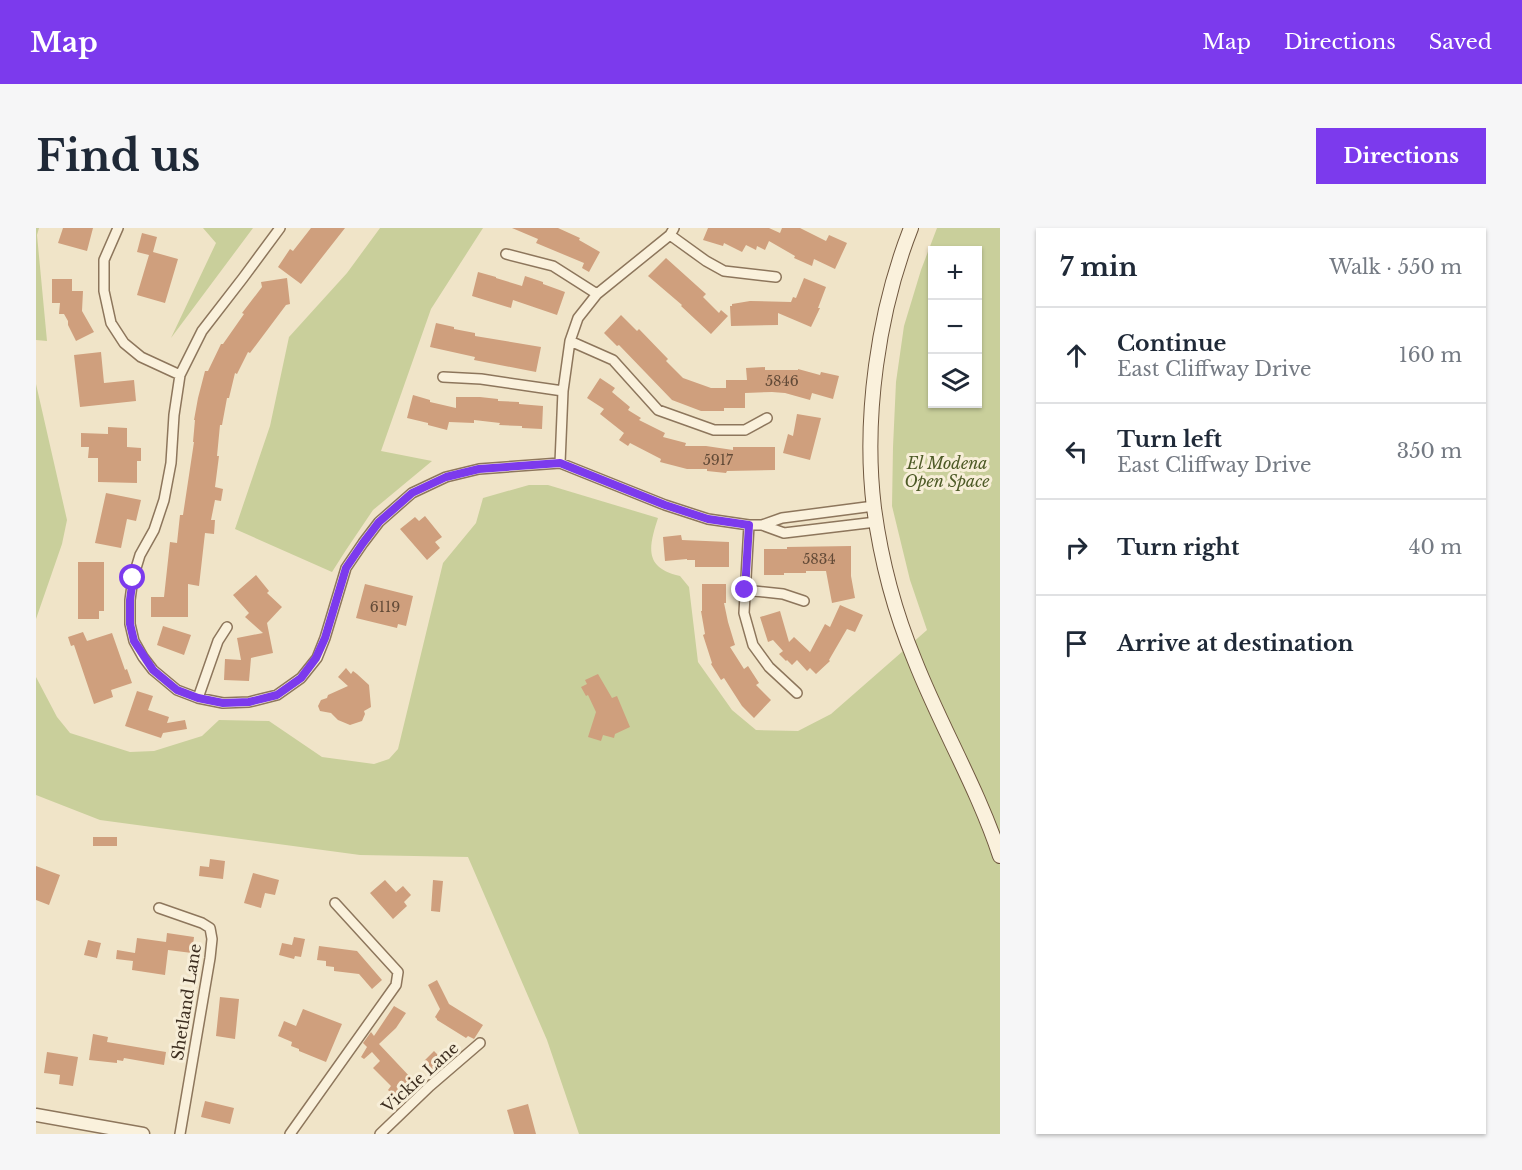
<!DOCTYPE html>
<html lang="en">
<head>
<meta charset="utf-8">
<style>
  body { margin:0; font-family:"Libre Baskerville",serif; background:#f6f6f7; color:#1f2937 }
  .controls { position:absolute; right:18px; top:18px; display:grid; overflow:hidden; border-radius:0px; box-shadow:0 2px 4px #0004 }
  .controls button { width:54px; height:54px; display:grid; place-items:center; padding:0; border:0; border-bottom:2px solid #e0e1e3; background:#fff; color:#1f2937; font:30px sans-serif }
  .stop { position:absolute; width:18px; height:18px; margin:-14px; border:4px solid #7c3aed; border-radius:50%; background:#fff }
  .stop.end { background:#7c3aed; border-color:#fff; box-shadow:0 2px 6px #0008 }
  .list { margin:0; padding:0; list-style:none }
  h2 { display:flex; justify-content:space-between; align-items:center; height:78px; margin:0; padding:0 24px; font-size:26px }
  h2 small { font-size:20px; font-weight:400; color:#747a83 }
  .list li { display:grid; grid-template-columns:39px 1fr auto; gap:18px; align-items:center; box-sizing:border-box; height:96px; padding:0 24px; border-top:2px solid #e0e1e3 }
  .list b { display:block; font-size:22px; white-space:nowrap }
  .list p { margin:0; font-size:20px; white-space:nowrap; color:#747a83 }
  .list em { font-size:20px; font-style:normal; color:#747a83 }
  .icon { flex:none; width:33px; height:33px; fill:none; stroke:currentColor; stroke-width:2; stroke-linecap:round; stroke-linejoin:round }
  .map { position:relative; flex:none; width:964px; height:906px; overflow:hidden; border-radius:0px }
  header { display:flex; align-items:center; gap:36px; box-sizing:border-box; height:84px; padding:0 30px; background:#7c3aed; color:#fff }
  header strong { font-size:28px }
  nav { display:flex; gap:33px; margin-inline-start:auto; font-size:21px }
  .intro { display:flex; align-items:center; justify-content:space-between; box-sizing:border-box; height:144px; padding:0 36px }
  h1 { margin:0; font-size:42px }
  .button { padding:15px 27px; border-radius:0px; background:#7c3aed; color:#fff; font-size:21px; font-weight:700 }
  main { display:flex; gap:36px; padding:0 36px }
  aside { flex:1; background:#fff; border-radius:0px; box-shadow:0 2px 4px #0004 }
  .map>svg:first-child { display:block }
  .green { fill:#c9cf9b; fill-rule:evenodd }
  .building { fill:#cf9f7d }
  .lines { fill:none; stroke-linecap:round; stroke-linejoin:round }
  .minor-casing { stroke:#8d765c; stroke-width:12 }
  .tertiary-casing { stroke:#8d765c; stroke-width:15 }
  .secondary-casing { stroke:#6f573f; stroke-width:16 }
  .minor { stroke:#faf1dc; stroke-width:9 }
  .tertiary { stroke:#faf1dc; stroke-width:12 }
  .secondary { stroke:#faf1dc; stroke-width:14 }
  .route { stroke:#7c3aed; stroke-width:8 }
  .labels { text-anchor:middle; stroke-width:6; stroke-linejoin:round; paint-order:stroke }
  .number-label { font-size:14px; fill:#624a37 }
  .park-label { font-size:16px; font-style:italic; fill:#4d5a26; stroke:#f7eed8 }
  .street-label { font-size:16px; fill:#3d2e20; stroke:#f7eed8 }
</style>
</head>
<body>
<header>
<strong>Map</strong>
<nav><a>Map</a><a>Directions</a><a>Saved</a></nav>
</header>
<div class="intro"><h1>Find us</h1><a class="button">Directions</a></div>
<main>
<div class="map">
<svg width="964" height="906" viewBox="0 0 964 906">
  <rect width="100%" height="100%" fill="#f0e4c8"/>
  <!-- green -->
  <path class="green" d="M0 0H3L1 7 11 113 0 112Z
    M167 0H217L135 110 180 15Z
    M344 0H447L395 81 345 223 396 233 337 282 310 322 296 344 199 301 234 198 253 109 311 45Z
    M901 0H964V906H543L511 812 432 629 324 627 64 592 0 567V449L21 489 34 505 94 524 118 523 166 508 183 492 233 493 286 529 338 536 353 531 362 521 407 335 440 295 447 270 493 257H512L622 290C613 318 607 340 644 348L653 359 662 434 696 482 720 502 762 503 795 486 891 402 874 352 856 278 857 219 860 154 868 98 885 42ZM896 22H942V176H896Z
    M0 156 31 292 26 316 0 391Z"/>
  <!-- building -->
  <path class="building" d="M27 0H57L51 23 22 15Z
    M275 0H309L265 56 242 39 254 21 257 23Z
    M476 0H522L544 10 543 12 564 24 553 44 546 40 548 35 500 15 502 11Z
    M672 0H733L744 5 746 0H764L790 13 793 7 811 15 799 41 778 31 776 38 758 30 759 28 733 13 729 22 721 18 720 22 710 17 706 24 688 15 687 18 667 12Z
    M106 5 121 9 117 24 142 31 129 75 101 67 113 27 101 24Z
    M630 30 670 66 667 69 683 85 685 82 692 88 675 106 645 78 646 77 612 48Z
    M442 44 460 49V50L486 58 489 48 507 54V56L529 64 521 87 477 72 475 80 436 68Z
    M251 50 254 76 250 77 214 125 212 124 201 146 199 145 193 170H191L186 197H184L181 228H183L179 259 187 261 185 273 179 272 175 292H179L178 306 169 305 163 358 152 356V389H115V369H128L134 314 141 315 144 287H147L158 214H157L159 192H158L162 170 169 143H172L185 116H187L208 86 206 85 226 59 225 54Z
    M768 50 790 59 782 80H784L775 99 742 85V97L695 98 694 78H696V76L714 73 755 74 757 69 760 70Z
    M16 51H36V63H47L46 83 58 104 40 113 32 97V93L28 86H23L24 75H16Z
    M585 87 601 103 603 101 632 131 630 133 647 150 675 160H690V152H711L710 140 729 139V142H762V141L784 147 785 144 803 148 797 171 776 165 774 172 749 165 736 164 709 165V180H688V183H665L636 172 583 117 581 118 568 105Z
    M400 95 418 99V101L439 105V108L505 119 500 144 438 132 439 129 394 119Z
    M65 124 68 155 98 152 100 173 44 179 38 127Z
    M564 150 579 160 576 164 594 179 592 182 605 190 603 192 629 205 627 209 650 215 649 218H670L697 222V219H739V242L691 243 690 245 671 243V241H651L624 234 625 231 594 215 592 218 583 212 588 205 564 186 568 181 551 170Z
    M377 167 394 172V174L420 180V169H444L462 171V173L483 174V176L507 178 506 201 486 200V198L463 197 464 195 438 192V195L413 194 411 202 392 197V195L371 190Z
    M761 186 785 190 774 232 747 225 752 206 757 208Z
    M72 199 91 200V219L105 220V233H101V255L62 254V230H52L53 219H45V205L72 206Z
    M70 265 105 272 100 293 91 291 85 320 59 315Z
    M389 288 406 309 399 314 404 320 391 332 364 301 379 289 383 293Z
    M645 307 646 312 693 314V339H659V332H651V331L629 333 627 309Z
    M815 318V348L819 370 796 375 790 343H770V345H748V347H728V321H751V319Z
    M42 334H68V383H63V391H42Z
    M220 347 233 363 231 365 246 379 231 395 237 425 215 430 213 453 188 452 189 431 205 432 201 410 227 405 209 389 213 385 197 367Z
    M329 356 377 368 370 398 362 396 361 400 320 390Z
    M666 356H690V375H688L692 394 699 417 694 419 708 441 712 438 723 455 720 457 735 472 718 490 706 478 688 450 685 452 675 436 676 435 667 407 669 406 665 383H666Z
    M804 377 827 387 819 404 811 401 793 432 794 433 780 446 774 440 771 443 761 432 756 437 751 432 750 433 743 426 747 423 737 412 732 414 724 389 744 383 753 414 758 409 774 424 789 396 794 399Z
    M127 398 155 407 148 427 121 417Z
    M47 404 51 413 76 405 89 442 91 441 96 455 75 462 77 469 58 476 38 417 35 418 32 409Z
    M310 440 315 446 317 443 321 446 333 457 335 479 328 483 329 486 326 493 314 497 302 492 295 485 284 483 282 478 285 472 291 470 292 467 312 458 302 449Z
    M562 446 576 470 581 468 594 499 579 506 578 510 567 507 565 513 552 509 560 484 552 467 550 468 545 459 551 456 549 452Z
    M101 463 117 468 112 482 133 489 131 495 149 492 151 501 127 505 125 510 89 498Z
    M57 609H81V618H57Z
    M174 631 189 633 187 651 163 648 164 638 173 639Z
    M0 638 24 647 13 677 0 672Z
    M217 645 243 652 239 667 229 665 225 680 208 675Z
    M349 652 360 664 367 658 375 667 368 674 371 678 357 691 334 665Z
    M397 652 407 653 404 684 395 683Z
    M131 705 158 709 156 725 132 722 129 747 96 742 97 733 80 731 81 722 99 725 101 710 130 714Z
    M258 709 269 711 265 729 259 728 258 731 243 727 246 715 256 717Z
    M52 712 65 715 61 730 48 727Z
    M283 718 321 723 346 752 336 761 323 746 298 743V739L290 738V733L281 732Z
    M401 752 413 776 447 797 438 811 432 808 430 810 401 792V791L399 789 404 781 392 757Z
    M184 769 203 771 199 811 180 808Z
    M358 778 370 785 360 800 343 816 376 851 358 868 352 862 355 858 337 840 344 833 336 824 328 831 325 829 331 819 327 815 335 804 338 808Z
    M267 781 306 796 290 834 263 823V821L255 818 256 814 242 808 248 793 260 798Z
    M57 806 72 809 71 814 130 824 128 837 88 830 87 833 81 832V835L53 832Z
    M398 823 410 835 399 845 388 833Z
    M11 824 42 829 37 858 23 856 24 847 8 845Z
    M169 873 198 880 194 896 165 889Z
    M492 876 500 906H478L471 882Z"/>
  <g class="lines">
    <defs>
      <path id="minor" d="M82 0 68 32V63L75 95 88 115 105 129 144 147
        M244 0 207 50 166 103 144 147 138 187 135 235 128 272 118 302 104 327 97 350 94 372V396L98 413 107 429 117 442 141 462 162 470 187 475 213 474 241 467 265 450 281 430 289 410 310 340 327 315 343 294 376 265 410 249 443 241 524 235 629 277 672 291 713 297H726L748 305 840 294
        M634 7 670 33 688 43 740 49
        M470 26 517 38 561 66
        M534 113 577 132 622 182 678 202H709L731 190
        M407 149 445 151 527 163
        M524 235 527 163 534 113 542 90 561 66 634 7 638 0
        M713 297 708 385 717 417 733 439 761 465
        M726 297 746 290 838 278
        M709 362 747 366 768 373
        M162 470 182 413 191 399
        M123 680 166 695 174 700 176 711 174 730 144 906
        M254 906 360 757 362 744 299 675
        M344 906 394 858 444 815"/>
      <path id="tertiary" d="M0 887 107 906"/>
      <path id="secondary" d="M875 0C842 84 827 190 838 280 845 332 859 385 879 433 905 499 942 561 964 628"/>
    </defs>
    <!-- minor casing -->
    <use href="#minor" class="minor-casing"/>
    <!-- tertiary casing -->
    <use href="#tertiary" class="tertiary-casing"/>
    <!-- secondary casing -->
    <use href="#secondary" class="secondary-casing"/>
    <!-- minor -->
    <use href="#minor" class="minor"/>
    <!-- tertiary -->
    <use href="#tertiary" class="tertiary"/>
    <!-- secondary -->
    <use href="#secondary" class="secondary"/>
  </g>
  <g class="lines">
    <!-- route -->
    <path class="route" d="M97 350 94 372V396L98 413 117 442 141 462 162 470 187 475 213 474 241 467 265 450 280 430 289 410 310 340 327 315 343 294 376 265 410 249 443 241 524 235 629 277 672 291 713 297 709 362"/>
  </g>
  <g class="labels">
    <!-- number labels -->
    <g class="number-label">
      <text x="746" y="158">5846</text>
      <text x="682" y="237">5917</text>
      <text x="783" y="336">5834</text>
      <text x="349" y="384">6119</text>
    </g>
    <!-- park labels -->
    <g class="park-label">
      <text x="911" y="241">El Modena<tspan x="911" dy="18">Open Space</tspan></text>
    </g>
    <!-- street labels -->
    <g class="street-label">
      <text transform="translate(150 774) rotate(-81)" y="6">Shetland Lane</text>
      <text transform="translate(384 849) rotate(-42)" y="6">Vickie Lane</text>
    </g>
  </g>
</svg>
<div class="controls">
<button>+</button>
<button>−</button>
<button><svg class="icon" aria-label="layers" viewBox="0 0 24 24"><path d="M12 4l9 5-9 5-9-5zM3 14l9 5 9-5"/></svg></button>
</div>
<div class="stop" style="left:97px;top:350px"></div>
<div class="stop end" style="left:709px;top:362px"></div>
</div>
<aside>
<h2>7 min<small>Walk · 550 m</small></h2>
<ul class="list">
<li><svg class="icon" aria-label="ahead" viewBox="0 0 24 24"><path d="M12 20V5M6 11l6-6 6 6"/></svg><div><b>Continue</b><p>East Cliffway Drive</p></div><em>160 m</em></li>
<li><svg class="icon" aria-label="left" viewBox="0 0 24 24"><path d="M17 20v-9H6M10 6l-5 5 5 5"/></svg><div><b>Turn left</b><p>East Cliffway Drive</p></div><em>350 m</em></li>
<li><svg class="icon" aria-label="right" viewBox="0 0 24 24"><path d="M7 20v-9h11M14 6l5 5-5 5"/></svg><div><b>Turn right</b></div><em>40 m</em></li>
<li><svg class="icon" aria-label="arrive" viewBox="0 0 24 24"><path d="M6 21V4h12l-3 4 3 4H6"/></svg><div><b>Arrive at destination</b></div></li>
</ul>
</aside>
</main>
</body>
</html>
